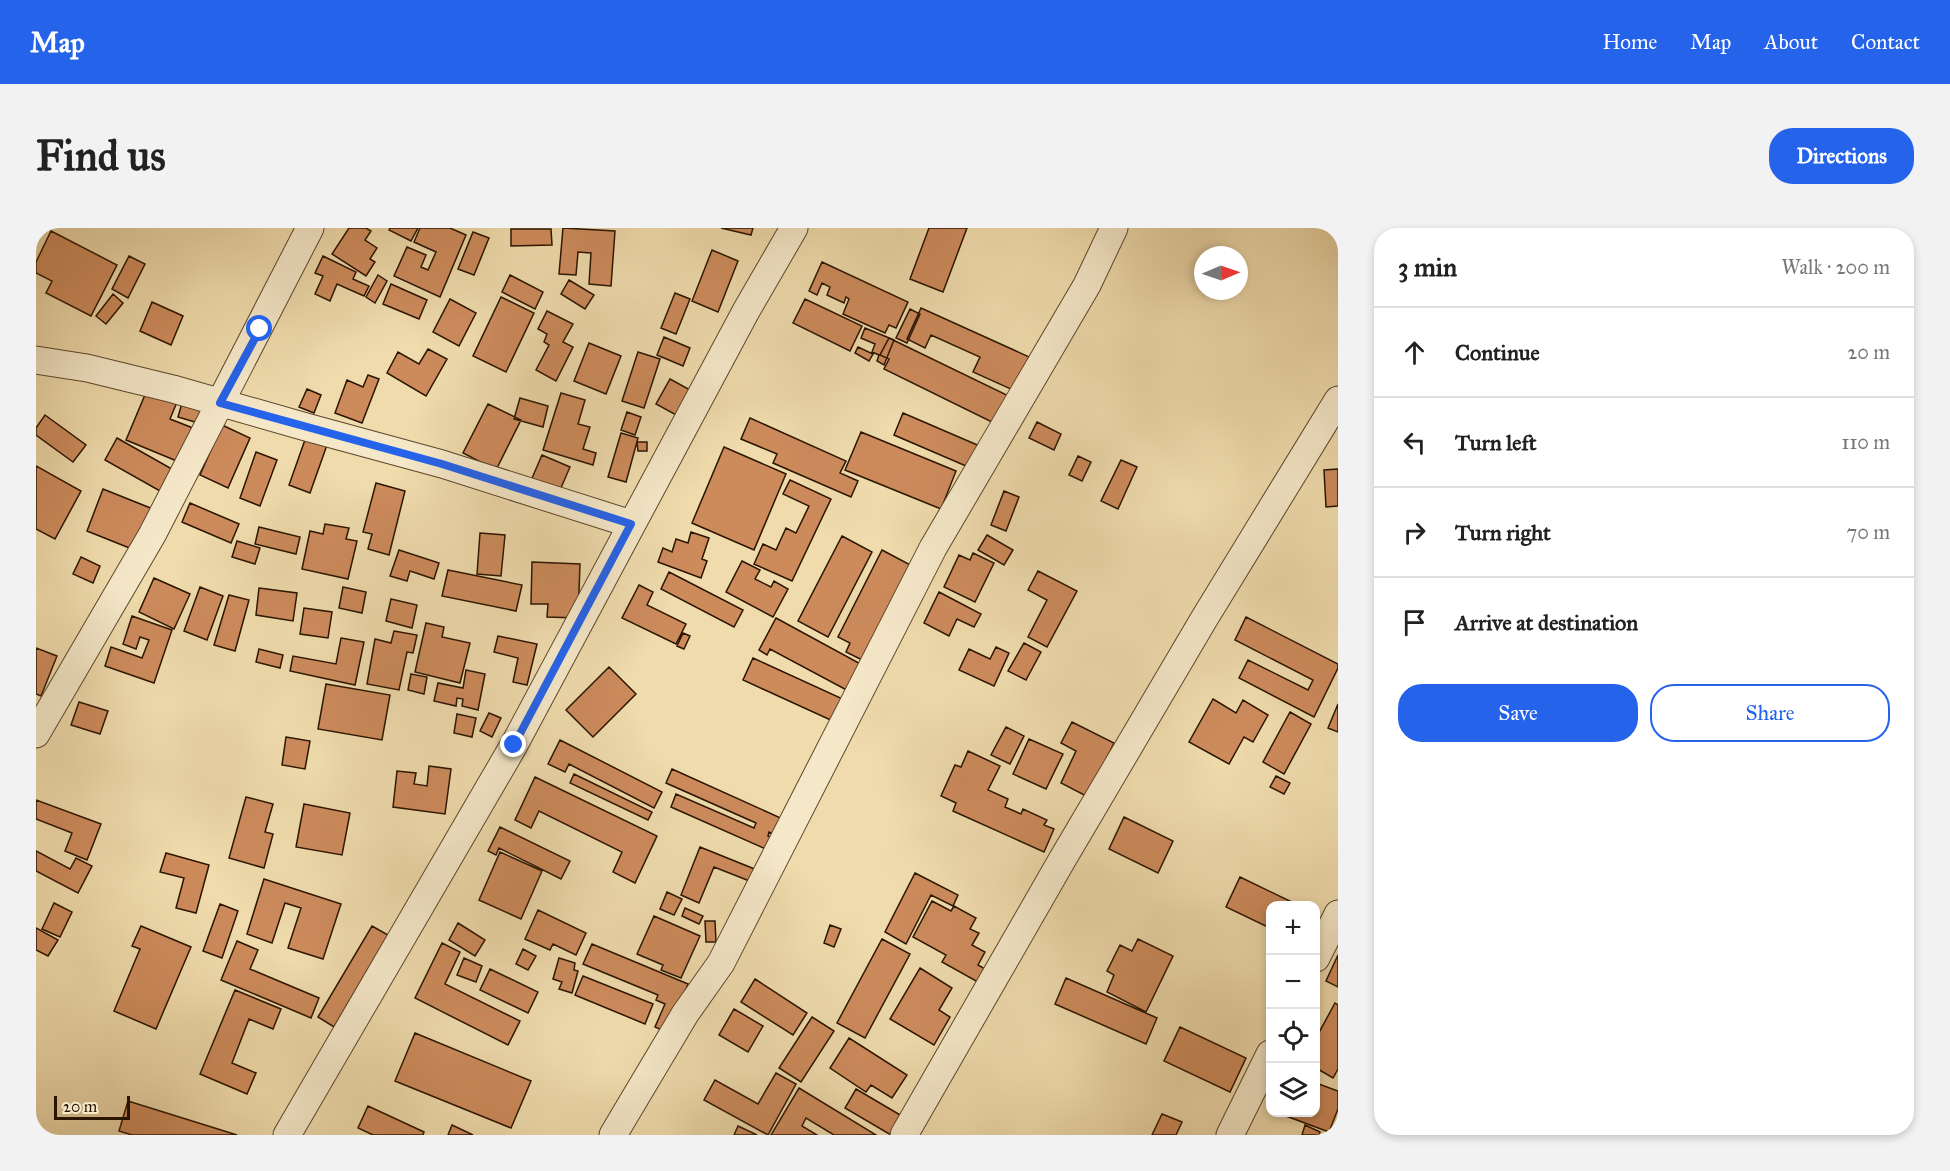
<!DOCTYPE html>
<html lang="en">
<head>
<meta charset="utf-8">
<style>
  body { margin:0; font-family:"IM FELL Great Primer",serif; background:#f2f2f2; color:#222 }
  .controls { position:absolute; right:18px; bottom:18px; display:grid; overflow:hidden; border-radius:12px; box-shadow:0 3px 9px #0003 }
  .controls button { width:54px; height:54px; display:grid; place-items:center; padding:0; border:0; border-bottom:2px solid #e0e0e0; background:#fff; color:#222; font:30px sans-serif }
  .compass { position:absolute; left:1158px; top:18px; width:54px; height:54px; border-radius:50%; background:#fff; box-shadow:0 3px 9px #0003; rotate:88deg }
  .scale { position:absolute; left:18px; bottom:15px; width:76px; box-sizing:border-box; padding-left:6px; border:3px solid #2b1400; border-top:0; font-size:16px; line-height:21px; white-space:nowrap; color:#2b1400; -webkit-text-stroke:4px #f5e8c9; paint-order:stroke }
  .stop { position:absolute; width:18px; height:18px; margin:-14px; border:4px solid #2563eb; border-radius:50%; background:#fff }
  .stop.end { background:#2563eb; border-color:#fff; box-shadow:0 2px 6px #0008 }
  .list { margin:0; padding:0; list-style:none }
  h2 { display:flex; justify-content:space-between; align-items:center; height:78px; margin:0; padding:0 24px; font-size:26px }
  h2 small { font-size:20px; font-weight:400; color:#767676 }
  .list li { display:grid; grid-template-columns:39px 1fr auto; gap:18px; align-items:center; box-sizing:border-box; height:90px; padding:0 24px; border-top:2px solid #e0e0e0 }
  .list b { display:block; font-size:22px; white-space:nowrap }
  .list em { font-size:20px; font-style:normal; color:#767676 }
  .actions { display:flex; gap:12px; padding:18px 24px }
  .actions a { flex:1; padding:14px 0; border:2px solid #2563eb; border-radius:24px; text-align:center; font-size:21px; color:#2563eb }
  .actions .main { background:#2563eb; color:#fff }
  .icon { flex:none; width:33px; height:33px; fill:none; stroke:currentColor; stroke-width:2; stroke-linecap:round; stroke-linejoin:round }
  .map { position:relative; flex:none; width:1302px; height:907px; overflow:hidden; border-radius:24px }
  header { display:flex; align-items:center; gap:36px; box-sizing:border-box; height:84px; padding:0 30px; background:#2563eb; color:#fff }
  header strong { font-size:28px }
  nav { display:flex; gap:33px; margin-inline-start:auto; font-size:21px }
  .intro { display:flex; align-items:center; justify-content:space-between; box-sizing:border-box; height:144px; padding:0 36px }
  h1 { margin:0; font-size:42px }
  .button { padding:15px 27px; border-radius:24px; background:#2563eb; color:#fff; font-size:21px; font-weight:700 }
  main { display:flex; gap:36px; padding:0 36px }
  aside { flex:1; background:#fff; border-radius:24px; box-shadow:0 3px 9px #0003 }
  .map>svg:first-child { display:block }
  .building { fill:#cd8b5c; stroke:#2b1400; stroke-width:1.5 }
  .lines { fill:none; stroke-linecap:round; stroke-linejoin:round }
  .minor-casing { stroke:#5c462b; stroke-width:29 }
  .minor { stroke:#f5e8c9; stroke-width:27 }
  .route { stroke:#2563eb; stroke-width:8 }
</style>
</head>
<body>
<header>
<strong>Map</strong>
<nav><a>Home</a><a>Map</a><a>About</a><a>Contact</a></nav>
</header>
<div class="intro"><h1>Find us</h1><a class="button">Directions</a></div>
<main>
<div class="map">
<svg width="1302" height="907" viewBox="0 0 1302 907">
  <rect width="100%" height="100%" fill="#efdbac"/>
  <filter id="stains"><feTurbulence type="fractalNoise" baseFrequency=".00333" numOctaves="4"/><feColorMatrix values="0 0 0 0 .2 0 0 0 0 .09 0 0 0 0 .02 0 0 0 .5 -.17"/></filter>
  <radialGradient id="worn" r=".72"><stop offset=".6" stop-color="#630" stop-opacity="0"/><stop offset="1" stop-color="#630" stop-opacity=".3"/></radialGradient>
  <!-- building -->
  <path class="building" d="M313 0H330L335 3 329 12 341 20 334 31 339 34 330 48 296 26Z
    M354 0H382L375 13 353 2Z
    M384 0H414L430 7 404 69 358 48 371 19 390 27 385 39 392 42 400 24 378 14Z
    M527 0 579 3 575 58 553 56 555 25 542 24 540 47 523 46Z
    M685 0H717L715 7Z
    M893 0H931L907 64 874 51Z
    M475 1H515L516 17 475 18Z
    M15 3 81 37 55 88 10 65 16 53 0 45V34Z
    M437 4 453 10 438 47 422 41Z
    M676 22 702 33 682 84 656 73Z
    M93 28 109 36 92 70 76 61Z
    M287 28 320 44 317 51 333 58 328 68 301 56 294 73 279 66 287 48 279 45Z
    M786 34 872 74 860 100 853 97 849 105 807 86 813 71 810 69 808 75 791 67 794 59 786 55 781 67 773 63Z
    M342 47 351 53 339 75 330 69Z
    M474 47 507 64 499 81 466 64Z
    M533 52 558 67 549 81 525 66Z
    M355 56 391 72 383 91 347 76Z
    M639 65 654 71 640 106 625 100Z
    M77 66 87 75 70 96 60 88Z
    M465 69 498 85 470 144 437 128Z
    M414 71 440 85 423 118 397 104Z
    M769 71 826 98 814 123 757 95Z
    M116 74 147 88 135 117 104 103Z
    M885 80 1002 133 986 166 937 144 944 129 895 107 889 120 871 111Z
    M874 81 884 86 871 115 860 110Z
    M511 83 537 96 527 114 537 119 520 153 500 142 513 117 508 114 511 106 502 101Z
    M829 100 858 112 848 137 841 133 843 127 836 124 839 116 825 110Z
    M628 109 654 120 647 138 621 127Z
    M853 110 979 171 966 199 848 141 853 131 844 127Z
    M553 115 585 128 570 166 538 153Z
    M822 119 837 126 833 133 819 125Z
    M392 121 411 131 390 168 351 145 362 124 383 136Z
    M602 124 624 131 608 180 586 173Z
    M332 147 343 151 326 195 299 185 311 152 327 159Z
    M634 151 656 163 642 188 620 176Z
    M271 161 285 167 278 185 263 179Z
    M111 162 141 174 134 191 162 202 148 236 90 212Z
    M525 165 549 172 542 196 554 199 547 221 560 225 557 237 507 222Z
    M484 170 512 178 507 199 478 191Z
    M146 175 174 182 169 197 142 189Z
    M452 176 485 192 460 242 427 225Z
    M591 184 605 189 599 207 585 202Z
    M867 185 946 219 937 241 858 207Z
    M9 187 50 217 37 234 0 207V200Z
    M714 190 810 233 804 245 822 253 815 269 737 235 741 226 705 211Z
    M1001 194 1025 206 1018 222 993 210Z
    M186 197 214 210 192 260 164 247Z
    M825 204 920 243 905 281 809 242Z
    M585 205 602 210 590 254 572 249Z
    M270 209 291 217 274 265 253 257Z
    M81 210 143 245 131 267 69 232Z
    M601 214H611V223H602Z
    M688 219 750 246 718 322 656 295Z
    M220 224 241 232 224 278 204 270Z
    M506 227 534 239 521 269 493 257Z
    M1042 228 1055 234 1046 253 1033 247Z
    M1085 232 1101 239 1082 281 1065 273Z
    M0 238 45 263 19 311 0 301Z
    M1302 241V278L1290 279 1288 242Z
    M754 252 795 271 756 353 718 336 727 316 740 322 750 300 760 305 773 278 747 266Z
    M340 255 369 263 353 327 332 321 336 306 327 304Z
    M67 261 117 281 101 323 51 303Z
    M968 263 983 269 970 303 955 297Z
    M154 275 203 296 195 315 146 294Z
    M289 296 313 300 310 311 321 313 312 351 266 341 274 303 287 306Z
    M223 299 264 309 260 326 219 316Z
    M655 304 673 310 666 331 671 333 665 350 622 334 627 320 636 324 640 311 652 315Z
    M444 305 469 307 465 348 441 346Z
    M951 307 977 322 968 337 942 322Z
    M806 308 836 324 792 409 762 393Z
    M201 313 224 320 219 336 196 329Z
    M363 322 403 335 398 351 374 343 371 353 354 348Z
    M846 322 882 341 834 436 810 424 814 415 802 409Z
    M937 325 958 335 939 374 908 359 923 327 934 332Z
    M45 329 64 338 57 355 37 346Z
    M706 333 724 342 719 351 735 359 738 353 752 361 737 389 690 364Z
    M496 334 544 336 542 390 511 389 512 376H495Z
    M412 342 486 357 480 383 406 368Z
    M1002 343 1041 363 1011 419 992 409 1011 372 992 362Z
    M633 344 707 382 698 399 625 361Z
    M118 350 154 366 138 401 103 384Z
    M603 357 617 364 611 377 650 396 640 416 586 390Z
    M164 359 187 368 171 412 148 403Z
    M307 359 330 364 326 385 303 380Z
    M223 360 261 365 257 393 220 387Z
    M903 364 945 386 938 399 921 391 913 408 888 395Z
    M193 367 213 372 199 423 178 417Z
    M355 371 381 377 376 400 350 393Z
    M268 380 296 384 292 410 264 406Z
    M96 388 136 402 118 455 69 438 75 419 106 430 113 412 104 409 100 421 87 416Z
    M1210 389 1302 436V440L1278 489 1203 450 1212 432 1272 462 1277 452 1199 412Z
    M740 390 832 440 818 466 734 421 731 427 723 422Z
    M390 395 408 399 406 409 434 415 424 455 379 444Z
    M358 403 381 407 377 425 371 424 363 462 331 456 339 411 355 415Z
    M647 405 654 408 648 421 641 418Z
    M462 408 501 416 491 457 477 454 482 430 458 424Z
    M305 410 328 414 319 457 254 443 257 428 300 436Z
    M988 415 1005 424 990 452 972 443Z
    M960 419 973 425 958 458 923 442 933 421 954 431Z
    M0 420 21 428 5 468 0 466Z
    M223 421 247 427 244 440 220 434Z
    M717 430 809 472 799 494 707 452Z
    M573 439 600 466 557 509 530 482Z
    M430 442 449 446 442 482 426 478 427 471 421 470 420 478 398 473 402 455 427 460Z
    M375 446 391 449 388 466 372 462Z
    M290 456 354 467 346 512 282 501Z
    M1177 471 1200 485 1207 472 1232 487 1217 514 1208 509 1193 536 1153 514Z
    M43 474 72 483 64 506 35 497Z
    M1302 476V504L1292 500Z
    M1254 484 1275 496 1248 546 1227 534Z
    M453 485 465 490 456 509 444 503Z
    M421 486 440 490 436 509 418 505Z
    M1036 494 1078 515 1052 569 1025 555 1040 523 1025 515Z
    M970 499 988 508 974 536 955 527Z
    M250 509 274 513 269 541 246 537Z
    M993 511 1027 526 1010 561 977 546Z
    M524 512 626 564 618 580 533 536 529 544 512 536Z
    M932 523 964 538 952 562 972 571 969 579 985 586 987 581 1011 592 1008 597 1018 601 1008 624 917 583 920 575 905 568 919 537 925 539Z
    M393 538 415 541 409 586 357 579 361 543 380 545 378 556 391 558Z
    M636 541 749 592 741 608 733 604 732 608 737 610 732 622 635 579 640 566 718 600 720 595 630 555Z
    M538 546 616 584 612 592 534 555Z
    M1240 548 1254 555 1248 566 1234 559Z
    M499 549 621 608 599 655 577 644 586 624 503 583 495 600 479 592Z
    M210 569 237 576 229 604 237 606 228 640 193 630Z
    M0 572 65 596 51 632 29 623 36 605 0 591Z
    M268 576 314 585 306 627 260 619Z
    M1088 589 1137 613 1122 645 1073 621Z
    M464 599 534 633 525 651 463 620 460 627 452 623Z
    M664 619 721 642 716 654 678 639 663 675 645 667Z
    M0 623 34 641 40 630 56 638 42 665 0 643Z
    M464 624 506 643 485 691 443 672Z
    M130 625 173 637 160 685 140 680 148 650 124 644Z
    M879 645 922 667 917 678 895 667 870 716 849 704Z
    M1204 649 1264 678H1234V700L1190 679Z
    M228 651 305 676 287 731 252 720 265 680 249 675 236 715 211 706Z
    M631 664 646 671 638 687 624 681Z
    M896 673 915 683 918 678 940 690 934 701 943 705 936 717 949 724 942 737 956 745 949 758 906 734 910 727 877 709Z
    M18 675 36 684 24 709 6 701Z
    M184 676 202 683 186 730 167 723Z
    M649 680 667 688 663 696 646 688Z
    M502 682 550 705 540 727 517 716 514 722 489 711Z
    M618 688 664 708 645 750 625 742 627 737 601 726Z
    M669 693H679L680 714H670Z
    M422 695 449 712 439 728 413 712Z
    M794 697 805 701 798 719 788 715Z
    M105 698 155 719 120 801 78 783 104 721 96 718Z
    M336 698 352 707 298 799 282 789Z
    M0 700 22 712 12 728 0 722Z
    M846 711 874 726 829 810 801 795Z
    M1102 711 1137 728 1110 784 1071 764 1078 747 1071 743 1084 717 1096 723Z
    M201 713 222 722 214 741 283 770 275 790 185 752Z
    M406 715 424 724 409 756 484 793 472 817 379 770Z
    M556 716 652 756 632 805 619 799 629 776 620 772 622 767 547 736Z
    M487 721 500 728 492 742 480 736Z
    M1302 727V759L1290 753Z
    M428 730 446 738 440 754 421 747Z
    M523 730 539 735 538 742 542 743 536 765 523 761 526 754 517 751Z
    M884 740 916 760 903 782 914 789 898 817 854 791Z
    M454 741 502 764 492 785 444 762Z
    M547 748 617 776 609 796 539 767Z
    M1030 750 1121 790 1110 816 1019 776Z
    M719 751 771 785 757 807 705 774Z
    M199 762 245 781 237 801 213 791 196 835 220 845 211 866 164 846Z
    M1299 775 1302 777V841L1297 850 1280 840V810Z
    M698 781 727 798 712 824 683 807Z
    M776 789 798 803 765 854 743 840Z
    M1144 799 1210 830 1194 864 1128 833Z
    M379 805 495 853 475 900 359 853Z
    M813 810 871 847 856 870 835 857 830 864 794 840Z
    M740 845 760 856 732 907 668 872 679 852 722 876Z
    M1280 855 1302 863V881L1293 904 1250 888 1251 884H1280Z
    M763 860 840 907H798L770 890 766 898 781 907H735Z
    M820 861 871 891 855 907 809 880Z
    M92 873 201 907H96L83 903Z
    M332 878 388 904 387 907H337L322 900Z
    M1126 886 1146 894 1140 907H1116Z
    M416 897 437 907H412Z
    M1269 897 1284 904 1283 907H1266Z
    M702 898 721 907H698Z"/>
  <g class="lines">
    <defs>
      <path id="minor" d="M0 132 51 140 137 161 270 199 406 236 595 296
        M0 506 116 307 274 0
        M1280 730 1302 686
        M251 907 478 517 710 83 758 0
        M577 907 649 786 685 735 897 320 1051 57 1078 0
        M868 907 1026 632 1168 391 1302 172
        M1194 907 1234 826"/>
    </defs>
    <!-- minor casing -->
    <use href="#minor" class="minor-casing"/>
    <!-- minor -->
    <use href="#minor" class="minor"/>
  </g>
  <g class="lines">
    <!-- route -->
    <path class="route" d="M224 101 184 175 406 236 595 296 478 517"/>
  </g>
  <rect width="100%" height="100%" filter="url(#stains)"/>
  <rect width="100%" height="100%" fill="url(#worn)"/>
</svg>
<div class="controls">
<button>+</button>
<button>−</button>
<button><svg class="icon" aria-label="locate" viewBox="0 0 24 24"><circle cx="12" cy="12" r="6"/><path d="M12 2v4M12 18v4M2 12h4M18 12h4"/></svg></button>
<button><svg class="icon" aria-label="layers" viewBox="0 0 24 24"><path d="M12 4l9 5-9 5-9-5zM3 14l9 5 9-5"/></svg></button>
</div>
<svg class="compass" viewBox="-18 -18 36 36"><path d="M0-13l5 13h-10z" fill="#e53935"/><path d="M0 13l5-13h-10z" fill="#767676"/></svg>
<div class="scale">20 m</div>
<div class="stop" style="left:224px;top:101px"></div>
<div class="stop end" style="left:478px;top:517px"></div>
</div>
<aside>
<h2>3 min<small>Walk · 200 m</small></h2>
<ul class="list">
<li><svg class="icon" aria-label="ahead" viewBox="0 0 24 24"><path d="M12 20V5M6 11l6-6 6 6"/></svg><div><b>Continue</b></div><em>20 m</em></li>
<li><svg class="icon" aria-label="left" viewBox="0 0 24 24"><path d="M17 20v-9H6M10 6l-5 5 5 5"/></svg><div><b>Turn left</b></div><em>110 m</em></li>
<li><svg class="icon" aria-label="right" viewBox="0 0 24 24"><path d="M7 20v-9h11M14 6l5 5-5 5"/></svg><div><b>Turn right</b></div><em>70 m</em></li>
<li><svg class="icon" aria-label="arrive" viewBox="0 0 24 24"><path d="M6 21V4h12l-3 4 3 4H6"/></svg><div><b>Arrive at destination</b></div></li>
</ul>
<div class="actions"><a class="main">Save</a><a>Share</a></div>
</aside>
</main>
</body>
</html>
